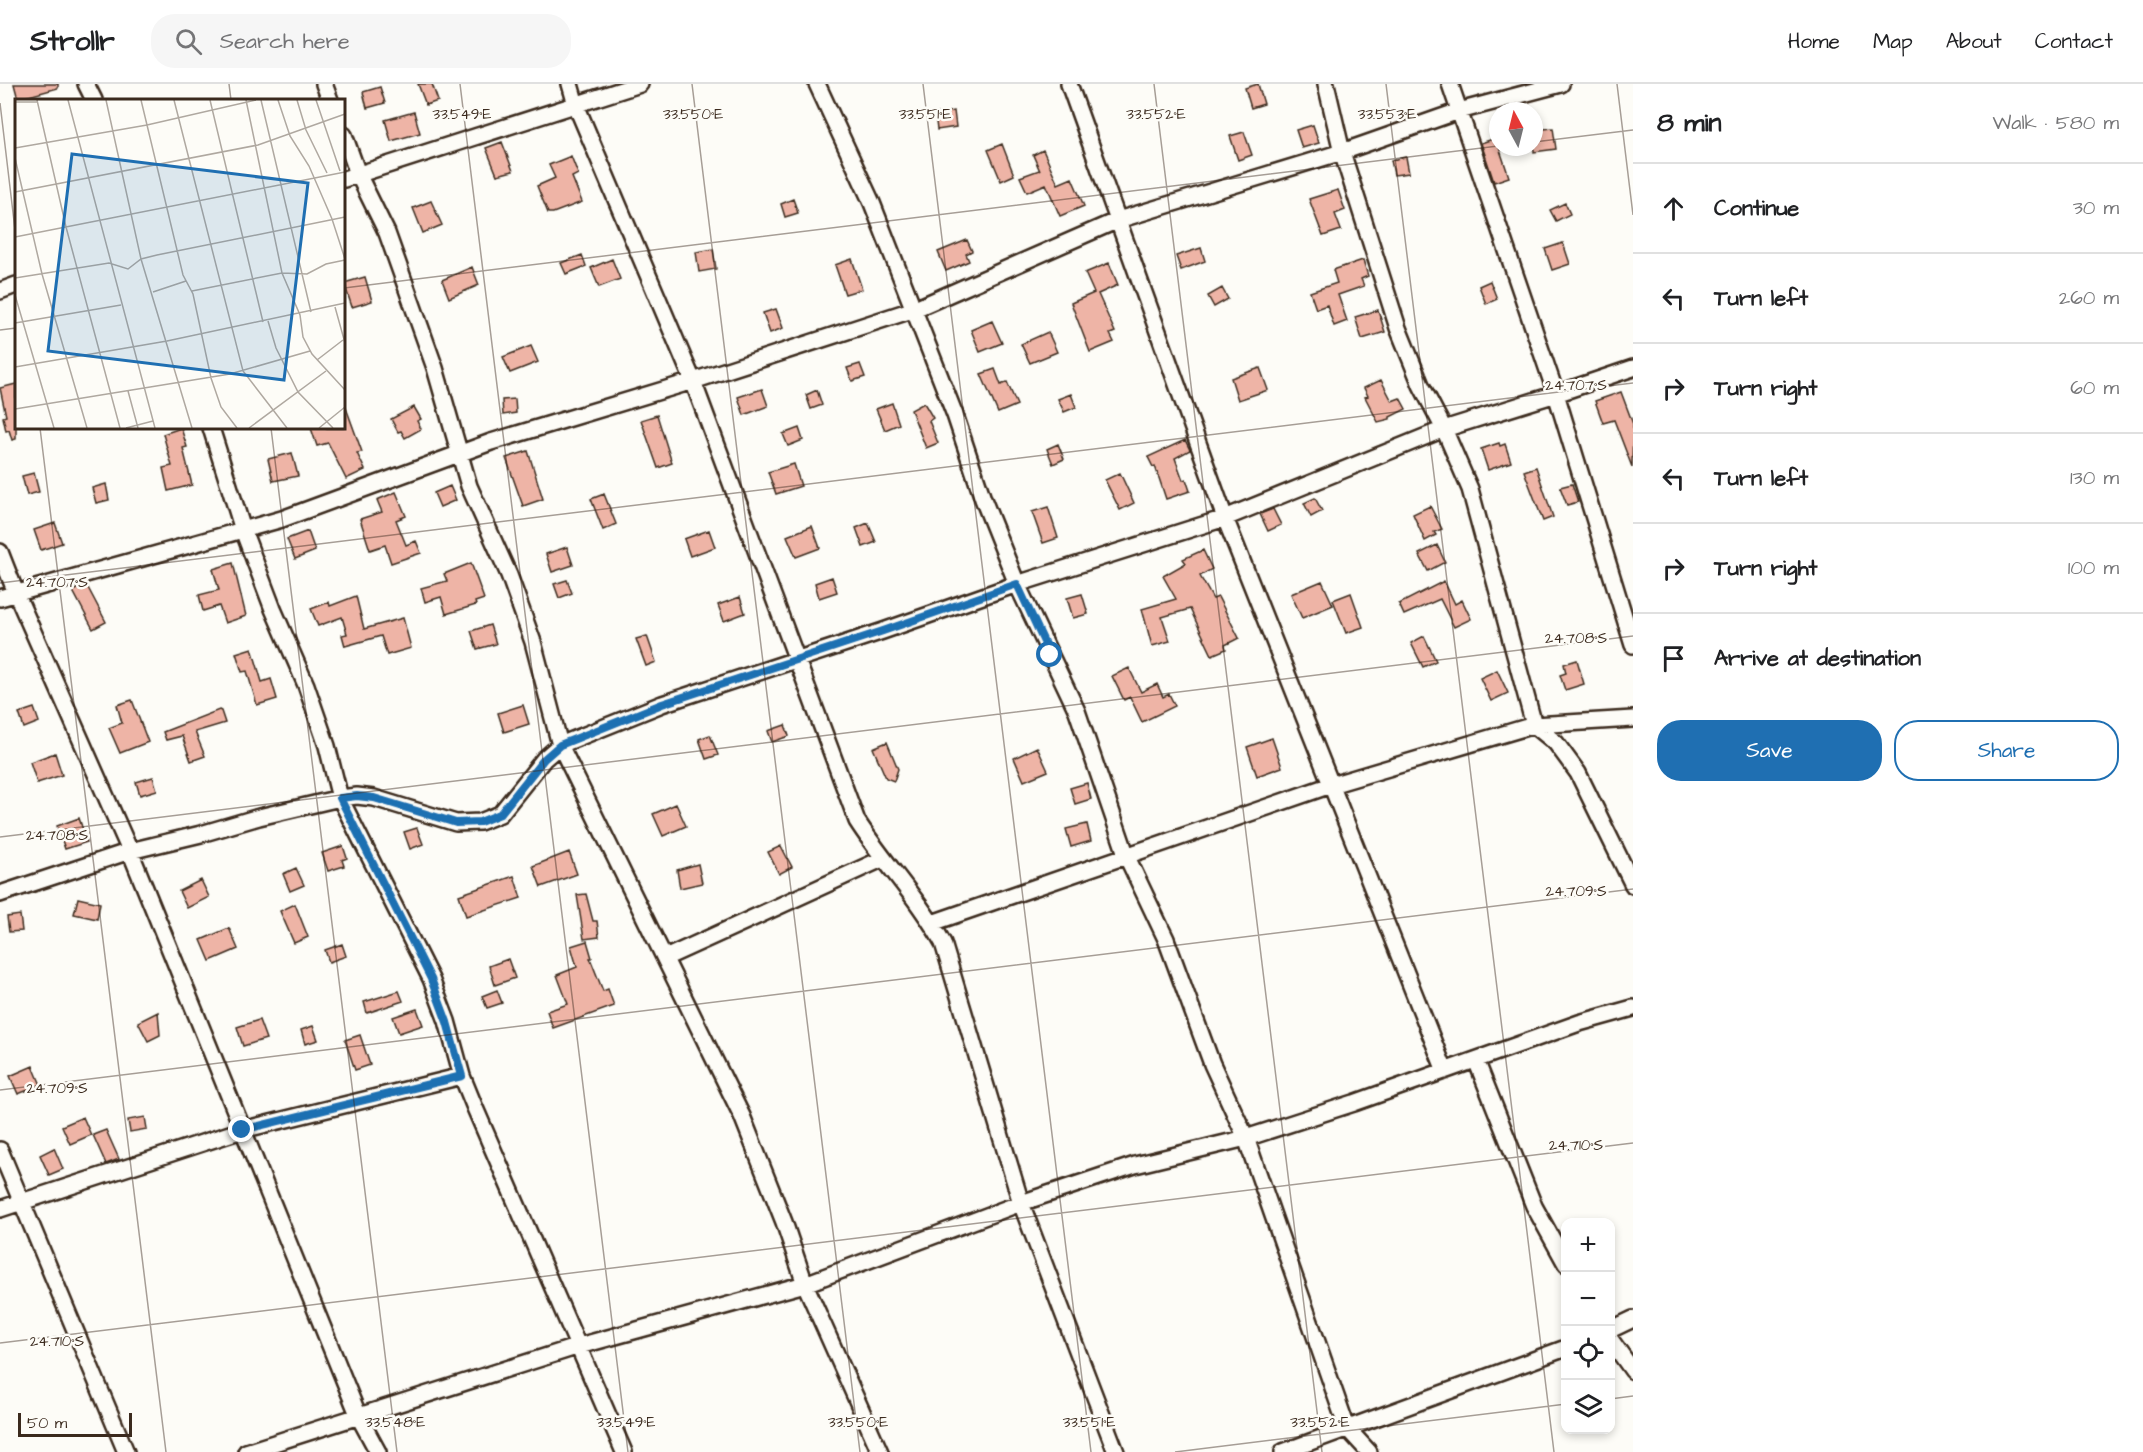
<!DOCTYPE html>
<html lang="en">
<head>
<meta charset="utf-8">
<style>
  body { margin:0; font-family:"Architects Daughter",sans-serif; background:#f6f6f6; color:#202124 }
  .controls { position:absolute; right:18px; bottom:18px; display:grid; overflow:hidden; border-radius:12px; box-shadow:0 3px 9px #0003 }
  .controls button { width:54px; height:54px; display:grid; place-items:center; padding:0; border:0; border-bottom:2px solid #e0e0e0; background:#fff; color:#202124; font:30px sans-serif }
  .compass { position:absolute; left:1489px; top:18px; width:54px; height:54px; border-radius:50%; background:#fff; box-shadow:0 3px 9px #0003; rotate:353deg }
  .scale { position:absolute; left:18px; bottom:15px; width:114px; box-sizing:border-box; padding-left:6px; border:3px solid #3b2a1e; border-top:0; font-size:16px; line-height:21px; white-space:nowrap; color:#3b2a1e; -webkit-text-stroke:4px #fdfcf7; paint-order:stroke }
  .stop { position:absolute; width:18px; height:18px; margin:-14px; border:4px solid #1f6fb2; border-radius:50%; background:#fff }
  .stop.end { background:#1f6fb2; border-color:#fff; box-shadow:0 2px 6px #0008 }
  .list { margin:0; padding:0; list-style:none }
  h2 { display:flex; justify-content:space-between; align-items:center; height:78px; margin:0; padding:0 24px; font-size:26px }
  h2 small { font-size:20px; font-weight:400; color:#757577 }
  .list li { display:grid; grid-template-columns:39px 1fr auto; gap:18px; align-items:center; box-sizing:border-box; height:90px; padding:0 24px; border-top:2px solid #e0e0e0 }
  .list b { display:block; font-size:22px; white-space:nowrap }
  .list em { font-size:20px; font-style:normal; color:#757577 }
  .actions { display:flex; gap:12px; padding:18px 24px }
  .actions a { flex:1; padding:14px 0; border:2px solid #1f6fb2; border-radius:24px; text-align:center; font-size:21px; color:#1f6fb2 }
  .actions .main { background:#1f6fb2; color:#fff }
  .icon { flex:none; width:33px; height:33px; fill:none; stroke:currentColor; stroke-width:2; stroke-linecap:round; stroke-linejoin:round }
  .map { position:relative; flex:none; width:1633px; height:1368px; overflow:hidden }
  header { display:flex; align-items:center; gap:36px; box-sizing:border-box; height:84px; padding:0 30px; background:#fff; border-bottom:2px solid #e0e0e0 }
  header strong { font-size:28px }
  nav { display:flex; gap:33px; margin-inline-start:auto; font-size:21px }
  .search { width:420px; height:54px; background:#f6f6f6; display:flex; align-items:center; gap:15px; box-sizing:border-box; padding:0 21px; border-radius:24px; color:#757577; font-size:22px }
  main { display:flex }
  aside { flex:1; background:#fff }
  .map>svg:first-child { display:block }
  .building { fill:#eeb4a6; stroke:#3b2a1e; stroke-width:1.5 }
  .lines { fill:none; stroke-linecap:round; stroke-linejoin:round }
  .street-casing { stroke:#3b2a1e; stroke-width:20 }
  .street { stroke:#fdfcf7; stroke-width:15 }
  .route { stroke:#1f6fb2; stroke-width:8 }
  .ticks { fill:none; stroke:#3b2a1e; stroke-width:1.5; stroke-opacity:0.45 }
  .inset-road { fill:none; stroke:#afa8a0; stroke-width:1.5 }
  .view { fill:#1f6fb2; fill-opacity:0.15; stroke:#1f6fb2; stroke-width:3 }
  .inset-edge { fill:none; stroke:#3b2a1e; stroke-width:3 }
  .ticks-label { font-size:15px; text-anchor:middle; fill:#3b2a1e; stroke:#fdfcf7; stroke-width:5; stroke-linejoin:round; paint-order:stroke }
</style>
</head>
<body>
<header>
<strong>Strollr</strong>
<div class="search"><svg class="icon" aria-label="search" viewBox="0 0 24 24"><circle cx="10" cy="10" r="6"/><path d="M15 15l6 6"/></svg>Search here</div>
<nav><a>Home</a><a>Map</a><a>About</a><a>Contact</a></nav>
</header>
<main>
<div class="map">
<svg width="1633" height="1368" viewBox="0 0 1633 1368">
  <rect width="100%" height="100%" fill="#fdfcf7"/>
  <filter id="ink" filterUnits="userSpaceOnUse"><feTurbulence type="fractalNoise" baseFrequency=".0167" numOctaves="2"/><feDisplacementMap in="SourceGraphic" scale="12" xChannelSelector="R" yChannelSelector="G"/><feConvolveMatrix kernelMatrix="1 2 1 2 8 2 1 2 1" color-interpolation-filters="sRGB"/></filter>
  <g filter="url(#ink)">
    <!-- building -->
    <path class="building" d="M14 0H58V4L18 15Z
      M418 0H432L438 17 426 21Z
      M1258 0 1264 20 1251 24 1245 4Z
      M380 3 385 19 367 24 363 8Z
      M954 27 956 43 937 46 935 30Z
      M414 28 420 49 391 57 385 36Z
      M1313 41 1319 59 1302 64 1296 46Z
      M1553 44 1556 65 1534 68V46Z
      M1244 48 1252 71 1238 76 1230 52Z
      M1496 54 1509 93 1494 98 1481 59Z
      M502 58 513 87 497 91 486 64Z
      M1002 60 1014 91 1001 97 988 66Z
      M1043 66 1058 100 1072 94 1084 122 1060 132 1046 100 1027 108 1020 93 1039 86 1040 87 1033 71Z
      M571 72 578 90 572 93 582 118 553 129H548L537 102 555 94 549 81Z
      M1406 73 1409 89 1394 91 1391 76Z
      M1338 106 1345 126 1335 130 1341 146 1323 152 1309 115Z
      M793 115 798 129 785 133 781 120Z
      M431 117 442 141 423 149 413 124Z
      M1565 119 1570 130 1556 137 1550 126Z
      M967 156 972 167 966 170 969 177 946 187 938 168Z
      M1563 159 1570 180 1552 186 1545 165Z
      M1201 164 1205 177 1181 186 1176 172Z
      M713 165 716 185 699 188 696 168Z
      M582 171 586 182 566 190 561 179Z
      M612 175 620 195 599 203 591 184Z
      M852 175 862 205 845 210 835 181Z
      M1363 176 1368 192 1361 195 1364 202 1338 211 1347 237 1334 242 1327 221 1316 225 1310 208 1337 199 1333 186Z
      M1109 179 1118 201 1098 210 1115 248 1110 250 1114 258 1090 268 1071 219 1094 209 1085 189Z
      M472 183 479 201 449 214 442 196Z
      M365 193 372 217 352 223 344 199Z
      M1490 197 1497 215 1486 220 1479 202Z
      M1222 204 1228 215 1214 223 1208 212Z
      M776 225 783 244 770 249 763 229Z
      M1378 226 1385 248 1362 255 1355 233Z
      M992 237 1002 259 980 268 971 246Z
      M1048 248 1057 268 1030 279 1021 260Z
      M531 262 538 278 510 289 503 273Z
      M860 280 865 293 852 297 847 284Z
      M1260 284 1268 306 1238 316 1231 294Z
      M995 285 1001 301 1007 298 1017 321 998 329 981 290Z
      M1381 296 1392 317 1400 314 1406 325 1390 333V335L1378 338 1365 313 1368 312 1364 304Z
      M16 300V355L12 356 9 346 6 347 3 333 6 332 0 304Z
      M762 305 768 322 744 331 738 313Z
      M817 306 822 321 811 325 806 311Z
      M1621 308 1633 340 1632 383 1614 336 1603 339 1595 317Z
      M1071 310 1076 323 1064 328 1058 315Z
      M515 315 516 329 503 331 502 316Z
      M892 319 899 340 885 346 876 325Z
      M924 319 933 334 929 337 938 359 926 364 911 326Z
      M344 321H345L362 368 357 369 365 386 346 395 328 359 317 362 311 344H344Z
      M414 323 421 335 417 337 421 345 405 354 401 347 398 348 391 335Z
      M657 331 672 379 658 384 641 336Z
      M181 344 187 363 183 364 192 401 168 407 163 384 172 382 163 350Z
      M799 344 803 356 788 362 783 350Z
      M1185 356 1190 366 1175 374 1183 396 1186 395 1190 407 1166 415 1155 382 1153 383 1148 373Z
      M1499 359 1500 362 1505 360 1511 378 1488 386 1481 365Z
      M1058 360 1064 375 1053 380 1047 365Z
      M528 367 543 415 523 422 506 374Z
      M292 369 298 392 273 397 268 375Z
      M794 380 801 402 776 410 768 388Z
      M1536 383 1553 433 1543 437 1524 387Z
      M34 389 39 408 27 411 22 392Z
      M1120 389 1134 419 1120 426 1105 396Z
      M106 400 109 416 96 419 92 404Z
      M1572 400 1578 418 1567 421 1560 403Z
      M450 402 456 416 440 423 434 409Z
      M396 408 406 432 396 436 406 461 416 457 421 469 391 479 385 461 370 466 360 435 382 428 377 416Z
      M604 410 616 440 603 446 591 415Z
      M1315 414 1322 427 1311 433 1304 419Z
      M1430 422 1442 445 1434 448 1436 451 1425 457 1413 430Z
      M1048 423 1058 454 1043 459 1032 428Z
      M1273 425 1281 441 1268 447 1260 430Z
      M55 439 62 459 41 466 34 446Z
      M868 439 876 458 863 463 856 444Z
      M812 442 820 464 796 473 787 452Z
      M709 446 715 463 690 472 684 455Z
      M308 447 315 467 295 475 287 455Z
      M1437 461 1445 478 1428 487 1419 470Z
      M567 463 573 481 552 488 546 470Z
      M1203 466 1212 485 1200 492 1213 515 1218 513 1239 554 1225 561 1226 565 1212 571 1190 525 1162 533 1170 557 1152 562 1142 525 1176 515 1163 492 1186 479 1183 475Z
      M233 479 246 532 225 539 219 522 203 527 199 511 219 506 213 485Z
      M471 479 484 515 475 518 476 521 446 530 441 513 425 518 421 504 447 497 444 490Z
      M832 493 837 508 819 514 815 499Z
      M567 496 572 509 559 514 554 500Z
      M1322 497 1333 521 1302 534 1291 510Z
      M1444 497 1455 520 1462 516 1471 535 1454 543 1440 515 1404 531 1399 520Z
      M86 500 106 538 93 545 73 507Z
      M1351 509 1363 543 1346 549 1333 516Z
      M1082 510 1088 530 1073 534 1067 514Z
      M356 512 364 545 403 534 411 564 387 571 381 552 345 562 342 551 347 550 342 533 318 542 311 525 329 518 330 522Z
      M740 513 745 529 724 537 718 521Z
      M490 541 496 560 477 565 471 547Z
      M647 552 656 578 646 582 636 555Z
      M1424 552 1436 577 1423 583 1411 559Z
      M252 564 262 598 271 595 277 615 257 621 247 587 242 588 236 569Z
      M1577 576 1584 600 1565 606 1560 591 1566 589 1564 580Z
      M1129 584 1141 608 1157 600 1163 613 1169 610 1175 622 1142 638 1130 613 1124 616 1112 592Z
      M1497 586 1508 609 1491 617 1480 594Z
      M132 616 148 658 120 669 109 644 122 639 117 621Z
      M523 621 529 640 504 648 498 629Z
      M34 624 39 638 24 644 19 629Z
      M219 626 221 627 225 639 195 648 205 672 191 677 182 652 166 656 163 648Z
      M785 641 789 652 772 658 768 647Z
      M710 651 718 671 706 675 699 655Z
      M1272 654 1282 683 1257 692 1247 663Z
      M887 658 898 685 894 697 886 694 873 664Z
      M1037 663 1048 687 1024 697 1014 674Z
      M55 669 62 691 37 699 30 678Z
      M153 693 157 706 140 711 136 698Z
      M1087 699 1091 715 1075 720 1070 704Z
      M676 720 686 742 663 752 653 730Z
      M79 734 87 758 65 765 57 742Z
      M1087 740 1091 757 1071 763 1066 745Z
      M417 744 423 760 410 765 404 748Z
      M343 762 347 774 342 776 344 782 328 787 322 769Z
      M781 762 792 783 779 790 768 768Z
      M569 768 577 790 541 803 533 782Z
      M698 780 702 799 680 804 677 786Z
      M296 784 304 801 290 807 283 790Z
      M514 792 521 814 466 832 459 811Z
      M201 796 209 813 187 824 179 807Z
      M586 810 593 837H597L599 853 584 855 577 811Z
      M78 814 100 819 97 835 74 830Z
      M295 820 308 853 294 859 280 827Z
      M20 831 22 847 9 848 7 833Z
      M229 844 238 865 210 877 201 856Z
      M587 857 592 874H590L603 907 608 905 614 922 553 944 547 927 568 920 557 891 577 883 571 862Z
      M342 860 346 872 329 878 325 866Z
      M508 875 515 894 495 901 489 882Z
      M497 906 502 919 487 924 482 912Z
      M399 907 403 917 367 929 364 918Z
      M417 925 423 941 399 949 393 933Z
      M158 928 160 951 148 957 138 938Z
      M259 936 266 955 243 962 237 943Z
      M313 942 318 956 305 960 301 946Z
      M360 951 370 981 355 986 345 956Z
      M33 982 41 1001 18 1010 10 992Z
      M83 1033 91 1051 70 1060 62 1042Z
      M145 1033 147 1045 130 1048 128 1036Z
      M106 1046 119 1075 106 1080 93 1051Z
      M54 1064 63 1085 49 1091 40 1071Z"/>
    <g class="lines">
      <defs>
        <path id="street" d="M86 0 94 16
          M324 0 330 16
          M570 0 576 21 693 297 857 737C884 779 919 815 943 859L1021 1119 1116 1368
          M817 0 872 119 955 331 983 415 1017 500 1077 627 1127 773 1166 855 1212 980 1246 1054 1347 1344 1369 1368
          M1069 0 1225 434 1445 987
          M1326 0 1342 68 1398 244 1421 301 1444 345 1470 405 1534 641 1556 659 1578 689 1633 801
          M1450 0 1556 310 1633 561
          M344 51 358 90 387 149 435 284 469 402 509 491 533 558 560 661 742 1032 784 1138 805 1200 880 1368
          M344 95 640 0
          M0 207 16 201
          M211 344 243 446 273 525 306 601 327 662 340 714 431 895 447 937 462 992 475 1024 624 1368
          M0 468 16 509 130 767 359 1333 378 1368
          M0 514 282 435 491 358 693 297 915 225 1118 136 1342 68 1459 27 1561 0
          M0 810 130 767 201 750 259 733 340 714 357 712 374 714 456 739 480 738 500 730 544 675 560 661 662 620 883 547 1017 500 1225 434 1444 345 1556 310 1633 284
          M932 839 1331 701 1534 641 1633 635
          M665 874 882 775
          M1476 976 1534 1122 1566 1180
          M0 1066 126 1368
          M0 1125 242 1046 462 992
          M1610 1246 1633 1235
          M1610 1255 1633 1287
          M246 1368 579 1262 805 1200 1021 1119 1135 1081 1246 1054 1354 1019 1579 939 1633 924
          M1283 1368 1566 1264"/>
      </defs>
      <!-- street casing -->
      <use href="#street" class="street-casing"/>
      <!-- street -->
      <use href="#street" class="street"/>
    </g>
  </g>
  <g class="lines" filter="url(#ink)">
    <!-- route -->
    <path class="route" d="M242 1046 462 992 447 938 431 895 340 714 357 712 374 714 456 739 480 738 500 730 544 675 560 661 662 620 883 547 1017 500 1050 571"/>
  </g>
  <!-- ticks -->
  <path class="ticks" d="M229 0 231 16M460 0 628 1368M692 0 860 1368M923 0 1091 1368M1154 0 1322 1368M1386 0 1554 1368M1617 0 1633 131M0 19 16 154M1534 58 1633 46M344 204 1498 62M0 246 16 244M40 344 166 1368M271 344 397 1368M0 499 1633 299M0 753 1633 552M0 1006 1633 805M0 1259 1633 1059M1610 1315 1633 1312M1175 1368 1566 1320"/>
  <!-- overview -->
  <g transform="translate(15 15)">
    <rect width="330" height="330" fill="#fdfcf7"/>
    <path class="inset-road" d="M22 1 51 128 105 329M53 1 140 329M91 1 126 160 177 329M126 1 168 176 178 195 196 279 206 308 222 329M159 1 228 272 272 329M195 1 248 223M231 1 267 174 285 216 288 238 297 255 330 291M246 1 296 213M263 1 275 37 294 67 317 120 330 160M282 1 291 31 312 74M301 1 325 72M0 3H23M0 49 132 26 241 1M0 59 27 175 72 329M0 93 243 46 330 15M0 138 330 73M0 179 94 164 113 170 126 160 142 156 330 118M177 192 267 174 292 175 311 165 330 161M138 193 171 182M0 196 39 329M320 208 330 244M253 222 261 249 283 293 318 329M0 224 106 206M302 261 328 241M0 268 152 242 330 204M113 292 123 329M0 310 215 275 295 252M111 329 138 322M234 329 311 272M304 329 330 308"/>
    <path class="view" d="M57 55 293 84 269 281 33 252Z"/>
    <rect width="330" height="330" class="inset-edge"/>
  </g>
  <g class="ticks-label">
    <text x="462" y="35">33.549°E</text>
    <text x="693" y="35">33.550°E</text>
    <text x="925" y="35">33.551°E</text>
    <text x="1156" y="35">33.552°E</text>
    <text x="1387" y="35">33.553°E</text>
    <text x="1576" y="306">24.707°S</text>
    <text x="57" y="503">24.707°S</text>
    <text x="1576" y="559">24.708°S</text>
    <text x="57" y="756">24.708°S</text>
    <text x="1576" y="812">24.709°S</text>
    <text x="57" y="1009">24.709°S</text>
    <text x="1576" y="1066">24.710°S</text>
    <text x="57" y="1262">24.710°S</text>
    <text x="395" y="1343">33.548°E</text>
    <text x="626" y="1343">33.549°E</text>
    <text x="858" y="1343">33.550°E</text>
    <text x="1089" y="1343">33.551°E</text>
    <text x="1320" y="1343">33.552°E</text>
  </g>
</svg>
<div class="controls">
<button>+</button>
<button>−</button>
<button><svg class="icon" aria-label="locate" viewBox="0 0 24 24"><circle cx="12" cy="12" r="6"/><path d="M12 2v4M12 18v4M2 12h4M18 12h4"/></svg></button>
<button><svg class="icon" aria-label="layers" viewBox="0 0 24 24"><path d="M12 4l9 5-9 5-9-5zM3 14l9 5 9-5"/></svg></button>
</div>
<svg class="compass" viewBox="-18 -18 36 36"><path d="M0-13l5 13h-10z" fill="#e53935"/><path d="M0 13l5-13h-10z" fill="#757577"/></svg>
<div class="scale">50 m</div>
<div class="stop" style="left:1050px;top:571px"></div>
<div class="stop end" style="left:242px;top:1046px"></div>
</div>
<aside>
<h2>8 min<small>Walk · 580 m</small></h2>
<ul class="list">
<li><svg class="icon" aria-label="ahead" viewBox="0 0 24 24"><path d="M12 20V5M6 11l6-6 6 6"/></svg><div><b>Continue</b></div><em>30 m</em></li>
<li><svg class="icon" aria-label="left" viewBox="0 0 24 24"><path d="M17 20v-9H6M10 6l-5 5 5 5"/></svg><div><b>Turn left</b></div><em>260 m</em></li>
<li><svg class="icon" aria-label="right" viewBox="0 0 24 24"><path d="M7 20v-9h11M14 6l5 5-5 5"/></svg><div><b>Turn right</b></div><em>60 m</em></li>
<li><svg class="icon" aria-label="left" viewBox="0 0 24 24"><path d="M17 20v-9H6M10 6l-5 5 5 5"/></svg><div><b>Turn left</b></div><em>130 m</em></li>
<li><svg class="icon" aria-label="right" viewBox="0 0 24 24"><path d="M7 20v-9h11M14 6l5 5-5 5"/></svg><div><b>Turn right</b></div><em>100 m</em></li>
<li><svg class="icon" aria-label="arrive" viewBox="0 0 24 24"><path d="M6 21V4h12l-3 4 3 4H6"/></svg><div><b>Arrive at destination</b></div></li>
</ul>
<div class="actions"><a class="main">Save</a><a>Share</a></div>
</aside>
</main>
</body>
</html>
